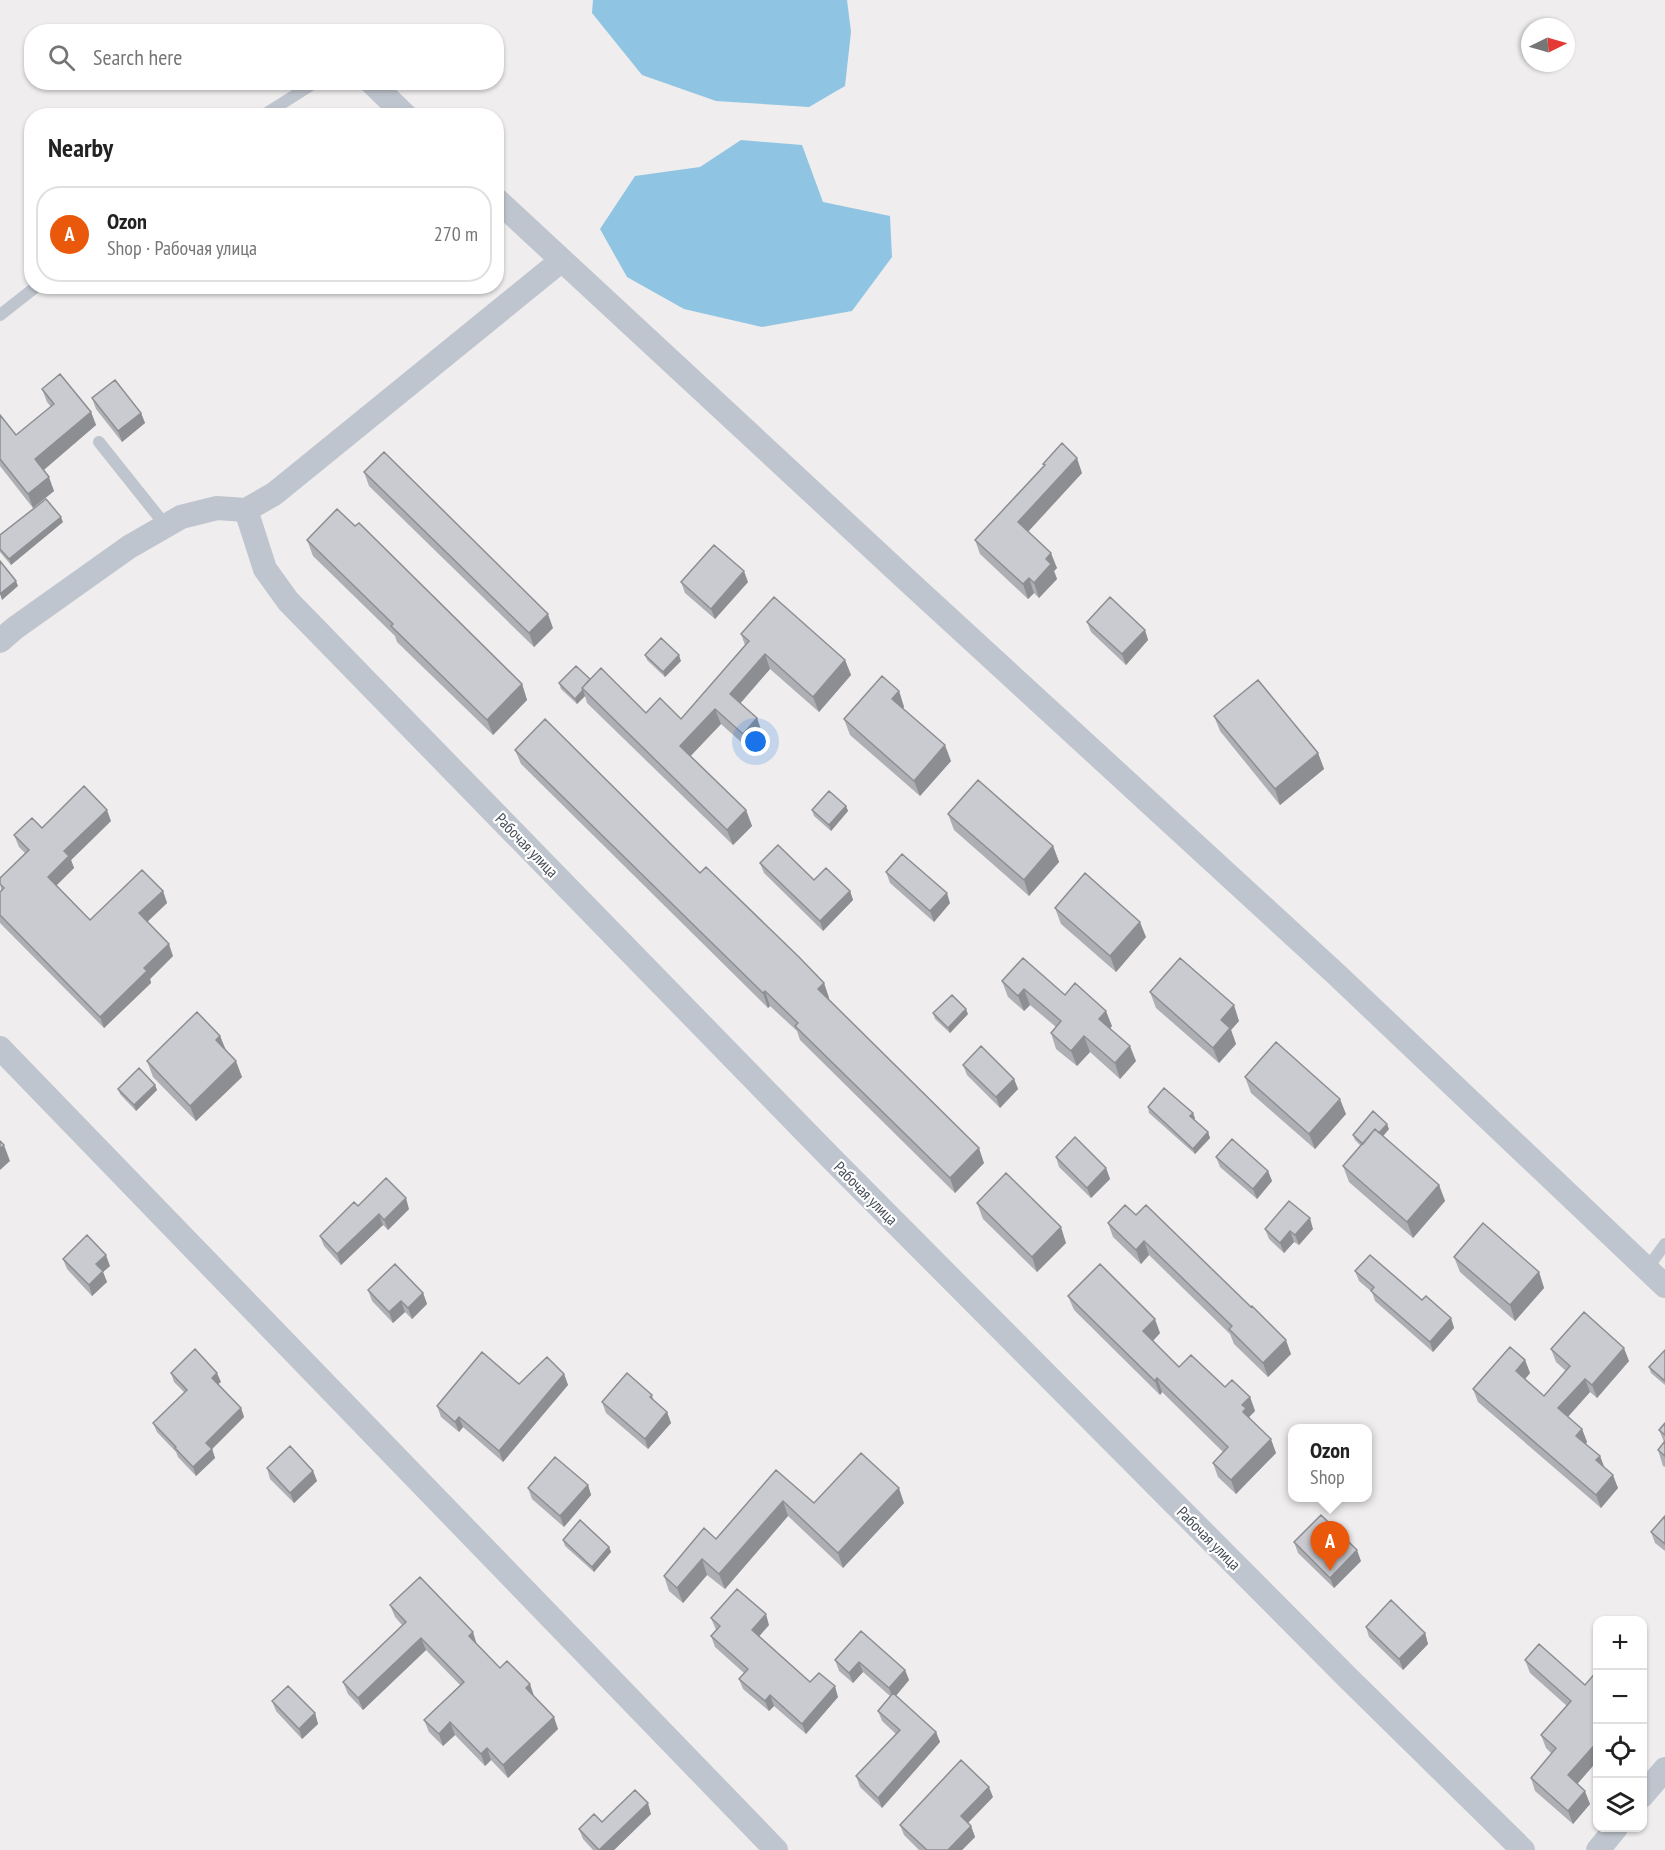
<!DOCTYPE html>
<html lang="en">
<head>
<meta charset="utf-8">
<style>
  body { margin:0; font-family:"PT Sans Narrow",sans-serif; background:#f2f2f2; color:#222 }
  .controls { position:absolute; right:18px; bottom:18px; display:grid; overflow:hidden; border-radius:12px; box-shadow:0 2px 4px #0004 }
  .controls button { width:54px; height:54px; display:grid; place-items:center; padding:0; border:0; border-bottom:2px solid #e0e0e0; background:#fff; color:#222; font:30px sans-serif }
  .compass { position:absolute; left:1521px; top:18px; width:54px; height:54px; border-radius:50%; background:#fff; box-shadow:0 2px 4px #0004; rotate:85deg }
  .you { position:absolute; left:756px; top:742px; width:21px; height:21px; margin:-15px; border:4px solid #fff; border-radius:50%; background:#1a73e8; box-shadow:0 0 0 9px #1a73e833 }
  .badge { display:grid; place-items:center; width:39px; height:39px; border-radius:50%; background:#ea580c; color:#fff; font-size:20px; font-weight:700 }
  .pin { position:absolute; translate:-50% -50px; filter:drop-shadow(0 2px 3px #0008) }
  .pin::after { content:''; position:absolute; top:32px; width:21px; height:18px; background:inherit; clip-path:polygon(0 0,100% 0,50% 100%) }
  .popup { position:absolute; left:1288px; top:1424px; width:84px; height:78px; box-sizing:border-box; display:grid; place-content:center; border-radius:12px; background:#fff; filter:drop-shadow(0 2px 4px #0005); font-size:20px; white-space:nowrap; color:#767676 }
  .popup b { font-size:22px; color:#222 }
  .popup::after { content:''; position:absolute; left:50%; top:100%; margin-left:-12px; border:12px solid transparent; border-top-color:#fff }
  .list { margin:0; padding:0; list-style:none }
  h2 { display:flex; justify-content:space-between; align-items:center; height:78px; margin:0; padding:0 24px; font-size:26px }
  h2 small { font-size:20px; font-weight:400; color:#767676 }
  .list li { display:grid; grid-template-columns:39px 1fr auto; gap:18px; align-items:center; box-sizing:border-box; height:96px; margin:0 12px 12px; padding:0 12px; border:2px solid #e0e0e0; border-radius:24px }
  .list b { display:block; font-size:22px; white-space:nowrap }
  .list p { margin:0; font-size:20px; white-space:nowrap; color:#767676 }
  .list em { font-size:20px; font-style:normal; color:#767676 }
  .icon { flex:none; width:33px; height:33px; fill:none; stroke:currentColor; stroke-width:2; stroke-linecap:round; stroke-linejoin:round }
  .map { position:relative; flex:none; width:1665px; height:1850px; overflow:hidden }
  .search { position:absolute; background:#fff; box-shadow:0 2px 4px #0004; left:24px; top:24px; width:480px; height:66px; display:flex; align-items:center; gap:15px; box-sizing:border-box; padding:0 21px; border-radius:24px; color:#767676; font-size:22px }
  .panel { position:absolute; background:#fff; box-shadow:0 2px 4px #0004; left:24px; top:108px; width:480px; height:186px; border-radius:24px }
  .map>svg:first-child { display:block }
  .water { fill:#8fc4e3 }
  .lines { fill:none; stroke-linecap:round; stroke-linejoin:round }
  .lane { stroke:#bfc5ce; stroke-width:12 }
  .street { stroke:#bfc5ce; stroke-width:24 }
  .wall { fill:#aeafb4 }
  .shaded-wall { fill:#8d8e92 }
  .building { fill:#cacbd1; stroke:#8d8e92; stroke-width:1.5 }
  .labels { text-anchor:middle; stroke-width:4.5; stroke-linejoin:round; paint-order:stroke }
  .street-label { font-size:16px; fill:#474d58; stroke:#fff }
</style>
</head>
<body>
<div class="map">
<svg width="1665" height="1850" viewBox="0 0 1665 1850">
  <rect width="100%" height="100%" fill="#efeded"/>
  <!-- water -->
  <path class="water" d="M593 0H847L851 32 845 86 809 107 716 101 642 75 592 13Z
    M741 140 802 145 823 202 890 216 892 257 852 311 762 327 684 309 627 277 600 229 635 176 700 167Z"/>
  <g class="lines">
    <!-- lane -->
    <path class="lane" d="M262 116 316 82
      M0 315 37 286
      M99 442 166 526
      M1647 1269 1665 1244"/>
    <!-- street -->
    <path class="street" d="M371 82 406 116
      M496 199 908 581 1336 974 1665 1286
      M246 510 265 569 288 601 832 1159 1349 1679 1523 1850
      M0 641 15 628 129 547 181 517 217 508 246 510 274 494 562 260
      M0 1048 776 1850
      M1642 1796 1665 1769
      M1598 1850 1616 1828"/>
  </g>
  <!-- wall -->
  <path class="wall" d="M42 389 91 412 96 425 44 470 54 491 33 508 0 466V415L16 435 51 407 47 402Z
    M92 398 141 413 145 423 122 442 96 409Z
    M1043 464 1082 473 1028 532 1057 568 1054 571 1057 579 1039 598 1034 593 1028 599 980 554 975 540 1044 465Z
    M364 472 553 628 534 647 369 486Z
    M63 522 11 565 0 552V535Z
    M307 540 522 684 527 700 493 735 397 642 395 636 313 556Z
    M681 582H748L715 619 685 593Z
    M1087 622 1145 630 1148 640 1126 665 1091 632Z
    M741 634 845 660 851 675 819 712 770 669 740 704 757 718 762 733 749 749 721 724 690 756 746 810 752 826 733 845 587 703 585 696 577 704 561 689 559 683 590 679 646 713 681 719 745 645Z
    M645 655 681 661 665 677 647 660Z
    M899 691 904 707 903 708 951 761 920 796 850 735 844 719Z
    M1214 716 1318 753 1324 769 1280 805 1220 731Z
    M515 750 700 873 824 983 829 998H828L984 1163 955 1193 800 1040 797 1031 770 1006 768 1008 521 764Z
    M846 806 848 811 831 831 814 816 812 810Z
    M948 814 1053 846 1059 862 1029 896 954 830Z
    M111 821 71 860 74 868 56 885 90 920 163 891 167 903 147 922 173 956 150 979 151 983 104 1028 0 923V892L1 891 0 878 25 853 19 847 14 835Z
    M760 863 850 891 853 900 823 931 764 873Z
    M886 872 950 903 934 922 890 883Z
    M1055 908 1146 937 1116 972 1061 924Z
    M1002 981 1065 995 1112 1026 1110 1028 1136 1061 1120 1079 1090 1052 1077 1066 1056 1049 1051 1033 1056 1027 1030 1005 1024 1011 1008 997Z
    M1150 992 1239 1021 1231 1030 1236 1044 1219 1063 1156 1008Z
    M933 1013 968 1014 950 1033 935 1019Z
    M220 1036 226 1050 242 1077 196 1121 153 1077 147 1061Z
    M963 1065 1014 1079 1018 1089 1000 1108 967 1075Z
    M1245 1077 1346 1114 1315 1149 1251 1093Z
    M155 1085 157 1090 136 1111 120 1094 118 1089Z
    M1148 1107 1195 1118 1194 1120 1208 1132 1210 1138 1195 1154 1149 1113Z
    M1389 1129 1383 1136 1439 1185 1445 1201 1413 1238 1349 1182 1343 1166 1361 1146 1355 1140 1353 1135Z
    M1056 1157 1106 1168 1110 1179 1091 1198 1059 1167Z
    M1216 1157 1268 1171 1272 1181 1257 1199 1220 1167Z
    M977 1203 1066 1243 1037 1272 983 1219Z
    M358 1206 409 1209 388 1230 383 1225 341 1265 324 1246 320 1236Z
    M1136 1215 1291 1354 1268 1377 1234 1344 1230 1334 1149 1255 1141 1264 1113 1237 1108 1223Z
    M1265 1229H1313L1299 1245 1294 1242 1284 1253 1269 1239Z
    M1454 1257 1539 1272 1544 1288 1515 1321 1460 1272Z
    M63 1259 110 1266 103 1272 107 1282 92 1296 67 1269Z
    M1355 1271 1422 1300 1451 1318 1454 1328 1433 1352 1375 1301 1372 1292 1359 1281Z
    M368 1290 423 1293 427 1304 412 1319 405 1312 393 1323 372 1301Z
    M1068 1296 1160 1333 1153 1341 1179 1367 1225 1387 1250 1397 1255 1411 1249 1417 1250 1419 1276 1453 1236 1494 1218 1477 1213 1463 1223 1452 1162 1392 1160 1395 1074 1310Z
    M1551 1349 1629 1361 1597 1398 1590 1392 1568 1417 1582 1429 1587 1442 1586 1444 1600 1456 1604 1467 1618 1488 1601 1508 1478 1402 1473 1389 1525 1360 1530 1373 1525 1379 1544 1396 1566 1371 1556 1362Z
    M1665 1350V1385L1651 1373 1649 1367Z
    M171 1373 221 1382 218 1384 241 1408 244 1417 212 1449 215 1458 196 1476 178 1457 176 1452 157 1432 153 1423 185 1393 174 1382Z
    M564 1374 568 1385 503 1462 463 1427 459 1432 441 1417 437 1406 519 1384Z
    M652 1395 654 1401 667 1412 671 1423 648 1449 606 1413 602 1402Z
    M1665 1423V1467L1663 1466 1658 1450 1664 1442 1659 1430Z
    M267 1468 313 1471 317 1481 294 1503 270 1479Z
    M776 1470 814 1503H904L843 1568 788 1516 725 1589 707 1575 683 1603 669 1591 664 1576 716 1539Z
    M588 1485 591 1495 564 1527 532 1499 528 1488Z
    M1665 1516V1551L1655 1543 1651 1532Z
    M563 1540 609 1547 611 1552 594 1572 565 1546Z
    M1294 1542 1361 1561 1334 1588 1298 1553Z
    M390 1605 477 1645 500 1668 534 1696 558 1729 508 1778 491 1760 485 1766 455 1735 443 1746 429 1732 424 1720 460 1685 426 1650 363 1710 348 1694 343 1682 402 1625 395 1617Z
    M711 1618 769 1625 759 1636 810 1682 838 1697 806 1734 774 1706 769 1711 743 1689 739 1679 744 1673 715 1647 711 1636 716 1630Z
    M1366 1627 1425 1633 1428 1644 1403 1670 1369 1637Z
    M861 1631 905 1670 909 1680 896 1696 936 1732 940 1742 882 1808 860 1787 856 1776 896 1734 882 1721 878 1711 890 1696 863 1672 853 1683 839 1671 835 1660Z
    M1525 1660 1585 1685 1598 1760 1577 1784 1590 1804 1573 1824 1535 1791 1531 1778 1552 1754 1546 1748 1541 1735 1567 1706 1530 1673Z
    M272 1701 315 1713 318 1724 302 1739 276 1711Z
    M993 1797 968 1823 971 1826 975 1837 962 1850H919L904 1835 900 1825Z
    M651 1814 614 1850H593L583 1839 579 1829 602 1822Z"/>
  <!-- shaded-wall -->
  <path class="shaded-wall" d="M91 412 96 425 40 473 35 459Z
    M141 413 145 423 122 442 118 431Z
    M1077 458 1082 473 1023 537 1018 522Z
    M49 477 54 491 33 508 28 494Z
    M61 517 63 522 11 565 9 559Z
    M1051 553 1057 568 1054 571 1057 579 1039 598 1034 583 1046 559Z
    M744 571 748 582 715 619 711 609Z
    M1029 578 1034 593 1028 599 1023 584Z
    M16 581 18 586 2 600 0 594Z
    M548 614 553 628 534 647 529 633Z
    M1145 630 1148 640 1126 665 1122 654Z
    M765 654 770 669 735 709 730 694Z
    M679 655 681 661 665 677 663 672Z
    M845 660 851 675 819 712 813 697Z
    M522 684 527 700 493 735 487 720Z
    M583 690 585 696 577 704 575 699Z
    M899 691 904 707 897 714 892 699Z
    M715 709 721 724 686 761 680 746Z
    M757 718 762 733 749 749 743 734Z
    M945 745 951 761 920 796 914 781Z
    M1318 753 1324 769 1280 805 1275 789Z
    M846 806 848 811 831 831 829 825Z
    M107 810 111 821 71 860 74 868 53 889 48 877 64 851Z
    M746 810 752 826 733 845 727 830Z
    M1053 846 1059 862 1029 896 1024 880Z
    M163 891 167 903 144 925 139 913Z
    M850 891 853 900 823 931 820 921Z
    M947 893 950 903 934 922 930 911Z
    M1140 922 1146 937 1116 972 1110 956Z
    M169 944 173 956 150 979 151 983 104 1028 100 1017 144 968Z
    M824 983 829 998 823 1003 818 989Z
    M1024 989 1030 1005 1024 1011 1018 996Z
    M765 991 770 1006 768 1008 763 993Z
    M1234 1005 1239 1021 1231 1030 1236 1044 1219 1063 1213 1048 1221 1020Z
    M966 1009 968 1014 950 1033 948 1028Z
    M1106 1011 1112 1026 1105 1034 1099 1019Z
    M220 1036 226 1051 216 1040Z
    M1084 1036 1090 1052 1077 1066 1071 1051Z
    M1130 1046 1136 1061 1120 1079 1115 1063Z
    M236 1061 242 1077 196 1121 190 1106Z
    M1014 1079 1018 1089 1000 1108 996 1097Z
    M155 1085 157 1090 136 1111 134 1105Z
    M1340 1099 1346 1114 1315 1149 1309 1134Z
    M1193 1113 1195 1118 1192 1122 1190 1116Z
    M1387 1124 1389 1129 1369 1153 1367 1147Z
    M1208 1132 1210 1138 1195 1154 1193 1149Z
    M4 1145 10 1161 0 1170V1149Z
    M979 1148 984 1163 955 1193 950 1178Z
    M1106 1168 1110 1179 1091 1198 1087 1188Z
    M1268 1171 1272 1181 1257 1199 1253 1189Z
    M1439 1185 1445 1201 1413 1238 1407 1222Z
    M406 1198 409 1209 388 1230 384 1220Z
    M379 1214 383 1225 341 1265 337 1254Z
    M1310 1218 1313 1229 1299 1245 1295 1235Z
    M1061 1227 1066 1243 1037 1272 1032 1257Z
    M1290 1231 1294 1242 1284 1253 1280 1243Z
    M1144 1241 1149 1255 1141 1264 1136 1250Z
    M106 1255 110 1266 103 1272 107 1282 92 1296 89 1285 96 1264Z
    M1539 1272 1544 1288 1515 1321 1510 1305Z
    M423 1293 427 1304 412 1319 408 1308Z
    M401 1301 405 1312 393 1323 389 1312Z
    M1451 1318 1454 1328 1433 1352 1430 1342Z
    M1155 1319 1160 1333 1148 1346 1143 1331Z
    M1286 1340 1291 1354 1268 1377 1263 1363Z
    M1624 1348 1629 1361 1597 1398 1592 1385Z
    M1525 1360 1530 1373 1521 1384 1516 1371Z
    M217 1373 221 1382 215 1386 212 1378Z
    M564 1374 568 1385 503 1462 499 1451Z
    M1157 1378 1162 1392 1160 1395 1155 1381Z
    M1585 1379 1590 1392 1563 1422 1558 1408Z
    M1250 1397 1255 1411 1249 1417 1252 1423 1243 1412 1242 1405Z
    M241 1408 244 1417 212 1449 215 1458 196 1476 193 1467 206 1443Z
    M667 1412 671 1423 648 1449 645 1439Z
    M459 1417 463 1427 459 1432 455 1422Z
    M1582 1429 1587 1442 1581 1449 1576 1436Z
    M1271 1439 1276 1453 1236 1494 1231 1480Z
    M1600 1456 1605 1469 1596 1460Z
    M313 1471 317 1481 294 1503 290 1493Z
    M1613 1475 1618 1488 1601 1508 1596 1495Z
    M588 1485 591 1495 564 1527 560 1516Z
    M899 1488 904 1503 843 1568 838 1553Z
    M783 1501 788 1516 725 1589 719 1574Z
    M609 1547 611 1552 594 1572 592 1567Z
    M1357 1550 1361 1561 1334 1588 1330 1578Z
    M702 1559 707 1575 683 1603 677 1588Z
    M766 1614 769 1625 756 1640 752 1630Z
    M473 1632 477 1645 469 1636Z
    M1425 1633 1428 1644 1403 1670 1399 1659Z
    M421 1638 426 1650 363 1710 358 1698Z
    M859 1662 863 1672 853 1683 849 1673Z
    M905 1670 909 1680 893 1699 889 1688Z
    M530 1684 534 1696 526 1688Z
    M835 1686 838 1697 806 1734 802 1724Z
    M770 1695 774 1706 769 1711 765 1701Z
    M315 1713 318 1724 302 1739 299 1729Z
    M554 1717 558 1729 508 1778 503 1765Z
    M450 1722 455 1735 443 1746 439 1734Z
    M936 1732 940 1742 882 1808 878 1798Z
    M1598 1741V1760L1573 1789 1568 1775Z
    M487 1748 491 1760 485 1766 481 1754Z
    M989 1787 993 1797 964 1827 961 1816Z
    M1585 1791 1590 1804 1573 1824 1568 1811Z
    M648 1803 651 1814 614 1850H599Z
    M971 1826 975 1837 962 1850H948Z"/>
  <!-- building -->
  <path class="building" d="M60 374 91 412 35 459 49 477 28 494 0 459V415L16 435 54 404 42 389Z
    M115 380 141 413 118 431 92 398Z
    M1062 443 1077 458 1018 522 1051 553 1046 559 1051 564 1034 583 1029 578 1023 584 975 540 1045 465 1043 464Z
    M384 452 548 614 529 633 364 472Z
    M46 499 61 517 9 559 0 549V535Z
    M337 509 355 526 359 523 522 684 487 720 391 626 393 624 307 540Z
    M714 545 744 571 711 609 681 582Z
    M0 561 16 581 0 594Z
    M774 597 845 660 813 697 765 654 730 694 757 718 743 734 715 709 680 746 746 810 727 830 582 688 601 668 646 713 660 698 681 719 749 641 741 634Z
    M1110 597 1145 630 1122 654 1087 622Z
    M661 638 679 655 663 672 645 655Z
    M576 666 590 679 582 688 583 690 575 699 559 683Z
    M882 676 899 691 892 699 945 745 914 781 844 719Z
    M1258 680 1318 753 1275 789 1214 716Z
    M545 719 700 873 706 867 799 957 824 983 818 989 979 1148 950 1178 795 1026 798 1023 765 991 763 993 515 750Z
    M978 780 1053 846 1024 880 948 814Z
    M84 786 107 810 64 851 69 856 48 877 90 920 142 870 163 891 139 913 169 944 144 968 147 971 100 1017 0 915V892L4 888 0 884V878L29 850 14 835 32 818 42 828Z
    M829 791 846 806 829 825 812 810Z
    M778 845 814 880 826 868 850 891 820 921 760 863Z
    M902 854 947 893 930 911 886 872Z
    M1085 873 1140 922 1110 956 1055 908Z
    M1023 958 1065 995 1075 983 1106 1011 1099 1019 1130 1046 1115 1063 1084 1036 1071 1051 1051 1033 1061 1021 1024 989 1018 996 1002 981Z
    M1180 958 1234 1005 1221 1020 1230 1028 1213 1048 1150 992Z
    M952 995 966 1009 948 1028 933 1013Z
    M197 1012 220 1036 216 1040 236 1061 190 1106 147 1061Z
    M1276 1042 1340 1099 1309 1134 1245 1077Z
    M981 1046 1014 1079 996 1097 963 1065Z
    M139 1068 155 1085 134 1105 118 1089Z
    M1164 1088 1193 1113 1190 1116 1208 1132 1193 1149 1148 1107Z
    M1373 1111 1387 1124 1379 1133 1375 1129 1363 1144 1353 1135Z
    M1375 1129 1439 1185 1407 1222 1343 1166Z
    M1075 1137 1106 1168 1087 1188 1056 1157Z
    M1232 1139 1268 1171 1253 1189 1216 1157Z
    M0 1141 4 1145 0 1149Z
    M1006 1173 1061 1227 1032 1257 977 1203Z
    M386 1178 406 1198 384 1220 379 1214 337 1254 320 1236 354 1202 358 1206Z
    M1289 1201 1310 1218 1295 1235 1290 1231 1280 1243 1265 1229Z
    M1125 1205 1136 1215 1146 1205 1251 1307 1252 1306 1286 1340 1263 1363 1229 1329 1232 1326 1144 1241 1136 1250 1108 1223Z
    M1483 1223 1539 1272 1510 1305 1454 1257Z
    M87 1235 106 1255 96 1264 103 1271 89 1285 63 1259Z
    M1370 1255 1422 1300 1426 1296 1451 1318 1430 1342 1371 1291 1374 1287 1355 1271Z
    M395 1264 423 1293 408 1308 401 1301 389 1312 368 1290Z
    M1100 1264 1155 1319 1143 1331 1179 1367 1191 1355 1225 1387 1232 1380 1250 1397 1242 1405 1246 1408 1243 1412 1271 1439 1231 1480 1213 1463 1228 1447 1157 1378 1155 1381 1068 1296Z
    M1584 1312 1624 1348 1592 1385 1585 1379 1558 1408 1582 1429 1576 1436 1600 1456 1596 1460 1613 1475 1596 1495 1473 1389 1510 1347 1525 1360 1516 1371 1544 1396 1570 1366 1551 1349Z
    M195 1349 217 1373 212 1378 241 1408 206 1443 212 1449 193 1467 175 1448 176 1447 153 1423 187 1390 171 1373Z
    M1665 1350V1381L1649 1367Z
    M482 1352 519 1384 547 1357 564 1374 499 1451 459 1417 455 1422 437 1406Z
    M627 1373 652 1395 650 1397 667 1412 645 1439 602 1402Z
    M1665 1423V1435L1659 1430Z
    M1665 1441V1456L1658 1450Z
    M290 1446 313 1471 290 1493 267 1468Z
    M861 1453 899 1488 838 1553 783 1501 719 1574 702 1559 677 1588 664 1576 704 1528 716 1539 776 1470 814 1503Z
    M555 1457 588 1485 560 1516 528 1488Z
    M1321 1515 1357 1550 1330 1578 1294 1542Z
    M1665 1516V1544L1651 1532Z
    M580 1520 609 1547 592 1567 563 1540Z
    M420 1577 473 1632 469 1636 500 1668 507 1661 530 1684 526 1688 554 1717 503 1765 487 1748 481 1754 450 1722 439 1734 424 1720 464 1682 421 1638 358 1698 343 1682 406 1622 390 1605Z
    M737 1589 766 1614 752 1630 810 1682 819 1673 835 1686 802 1724 770 1695 765 1701 739 1679 748 1669 711 1636 720 1626 711 1618Z
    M1391 1600 1425 1633 1399 1659 1366 1627Z
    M861 1631 905 1670 889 1688 859 1662 849 1673 835 1660Z
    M1539 1644 1585 1685 1598 1670V1741L1568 1775 1585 1791 1568 1811 1531 1778 1556 1748 1541 1735 1571 1701 1525 1660Z
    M288 1686 315 1713 299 1729 272 1701Z
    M893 1693 936 1732 878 1798 856 1776 900 1730 878 1711Z
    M961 1760 989 1787 961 1816 971 1826 948 1850H927L900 1825Z
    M635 1790 648 1803 599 1850 579 1829 594 1814 602 1822Z"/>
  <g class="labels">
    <!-- street labels -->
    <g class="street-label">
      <text transform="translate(527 845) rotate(46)" y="6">Рабочая улица</text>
      <text transform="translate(866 1193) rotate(45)" y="6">Рабочая улица</text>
      <text transform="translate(1209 1538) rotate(45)" y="6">Рабочая улица</text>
    </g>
  </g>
</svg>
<div class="controls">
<button>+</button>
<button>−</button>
<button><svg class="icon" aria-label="locate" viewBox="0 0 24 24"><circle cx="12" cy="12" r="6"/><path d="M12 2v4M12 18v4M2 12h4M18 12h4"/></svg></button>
<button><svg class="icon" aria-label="layers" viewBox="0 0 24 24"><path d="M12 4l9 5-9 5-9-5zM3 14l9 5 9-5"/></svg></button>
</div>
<svg class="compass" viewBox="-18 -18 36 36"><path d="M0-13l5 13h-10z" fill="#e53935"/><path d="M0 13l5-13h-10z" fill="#767676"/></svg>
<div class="you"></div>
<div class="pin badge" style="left:1330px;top:1571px">A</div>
<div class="popup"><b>Ozon</b>Shop</div>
<div class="search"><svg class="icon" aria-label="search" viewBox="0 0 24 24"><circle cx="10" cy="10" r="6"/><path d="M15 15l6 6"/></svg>Search here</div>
<section class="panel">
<h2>Nearby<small></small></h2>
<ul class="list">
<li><span class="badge">A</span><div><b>Ozon</b><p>Shop · Рабочая улица</p></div><em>270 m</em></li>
</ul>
</section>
</div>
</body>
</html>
